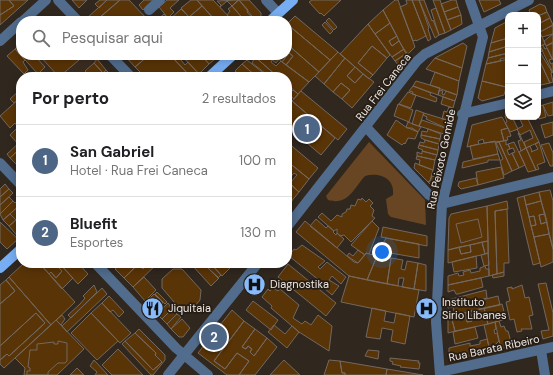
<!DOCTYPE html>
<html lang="pt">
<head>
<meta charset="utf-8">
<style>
  body { margin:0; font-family:"DM Sans",sans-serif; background:#f2f2f2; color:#202124 }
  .controls { position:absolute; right:12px; top:12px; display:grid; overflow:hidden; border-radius:8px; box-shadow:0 2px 10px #0003 }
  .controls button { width:36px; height:36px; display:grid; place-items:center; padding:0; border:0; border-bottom:1px solid #e0e0e0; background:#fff; color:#202124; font:20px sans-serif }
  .you { position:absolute; left:382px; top:252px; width:14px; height:14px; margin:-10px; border:3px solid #fff; border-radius:50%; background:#1a73e8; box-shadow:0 0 0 6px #1a73e833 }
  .badge { display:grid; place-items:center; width:26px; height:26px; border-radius:50%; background:#4e6685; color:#fff; font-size:13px; font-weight:700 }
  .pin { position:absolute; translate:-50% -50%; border:2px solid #fff; box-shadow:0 1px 4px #0006 }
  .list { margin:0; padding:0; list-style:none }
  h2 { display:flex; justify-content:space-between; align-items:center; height:52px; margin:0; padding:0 16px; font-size:17px }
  h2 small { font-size:13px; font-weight:400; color:#757577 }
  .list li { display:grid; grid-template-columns:26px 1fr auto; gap:12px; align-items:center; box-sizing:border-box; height:72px; padding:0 16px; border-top:1px solid #e0e0e0 }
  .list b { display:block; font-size:15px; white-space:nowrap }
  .list p { margin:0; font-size:13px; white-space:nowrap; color:#757577 }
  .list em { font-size:13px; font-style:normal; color:#757577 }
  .icon { flex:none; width:22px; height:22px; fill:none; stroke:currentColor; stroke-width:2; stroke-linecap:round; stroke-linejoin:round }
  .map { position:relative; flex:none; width:553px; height:375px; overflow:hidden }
  .search { position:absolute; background:#fff; box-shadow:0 2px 10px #0003; left:16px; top:16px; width:276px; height:44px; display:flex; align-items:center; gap:10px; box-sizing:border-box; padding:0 14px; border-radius:16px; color:#757577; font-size:15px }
  .panel { position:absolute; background:#fff; box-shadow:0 2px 10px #0003; left:16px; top:72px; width:276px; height:196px; border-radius:16px }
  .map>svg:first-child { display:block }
  .built { fill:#3b2d20 }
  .green { fill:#694623 }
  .building { fill:#593407; stroke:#73685f }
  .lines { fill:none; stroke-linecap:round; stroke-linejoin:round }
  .minor { stroke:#516c8d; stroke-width:10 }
  .major { stroke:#77aef3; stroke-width:10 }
  .labels { text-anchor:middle; stroke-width:3.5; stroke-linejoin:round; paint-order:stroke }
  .street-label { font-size:11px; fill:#eee8e2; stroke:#261d15 }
  .poi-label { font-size:11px; fill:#eee8e2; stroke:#261d15; text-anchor:start }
</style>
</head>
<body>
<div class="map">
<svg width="553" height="375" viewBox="0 0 553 375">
  <rect width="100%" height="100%" fill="#30271e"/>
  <!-- built -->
  <path class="built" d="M34 55H93L97 59 78 77H35L45 67Z"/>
  <!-- green -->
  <path class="green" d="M369 142 425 200 426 225 391 217 388 214 386 199 393 195C395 178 379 172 365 176 354 188 348 206 328 200L326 196Z"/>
  <!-- building -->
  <path class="building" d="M0 0H9L14 6 0 15Z
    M9 0H28L0 25V15L14 6Z
    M72 0H87L79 8Z
    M100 0H107L99 8 95 4Z
    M107 0H120L96 21H92L88 17Z
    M120 0H129L148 20 106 21 101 16Z
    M144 0H154L143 10 139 5Z
    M167 0H179L170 8 174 12 168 18 159 7Z
    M191 0H197L202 6 189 17 181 8Z
    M197 0H213L233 21H216Z
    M238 0 232 6 227 1 220 7 221 5 217 1Z
    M239 0 248 10 247 12 255 21H245L232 6Z
    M239 0H249L261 13V16L256 21Z
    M312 0H341L324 16 321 13 320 14 309 2Z
    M395 0H398L415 47 408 54 405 52 383 10Z
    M406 0H412L426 36 416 41V40L413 41 400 7 407 4Z
    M412 0H419L429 28 428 29 431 39 428 41Z
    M419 0H424L432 21 433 20 439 35 435 38Z
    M433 0H440L451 30 445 33Z
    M452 0H456L458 7 444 12 441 4Z
    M479 0H499L501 4 484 12Z
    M540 4 545 6 547 12 538 16 531 15 529 10Z
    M202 6 214 19 212 21H193L189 17Z
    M232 6 245 21H233L227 15 230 11 228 9Z
    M458 7 461 15 447 20 444 12Z
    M436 8 445 33 439 35 431 10Z
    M181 9 193 21H170L169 20Z
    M383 10 390 23 375 34 368 24Z
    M547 12 550 18 538 24V16Z
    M164 14 170 21H156Z
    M461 15 462 24 451 30 447 20Z
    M295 16 338 52 330 60 287 24Z
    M329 18 337 27 334 30 326 21Z
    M550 18 553 25 540 32 538 24Z
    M508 21V38L491 43 495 28Z
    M325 22 333 31 330 34 322 25Z
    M390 23 397 36 389 41 392 46 399 41 404 49 392 57 375 34Z
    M287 24 330 60 319 72 287 44Z
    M368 24 390 55 387 58 372 46 358 63 373 75 369 79 340 54Z
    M553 25V34L542 37 540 32Z
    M553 34V42L546 46 544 41Z
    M397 36 399 41 392 46 389 41Z
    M542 36 545 44 538 47V38Z
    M508 38V46L489 52 491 43Z
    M463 43 467 46 462 68 435 58Z
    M553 43V60L546 46Z
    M21 44V55H34L45 67 38 74 15 49Z
    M287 44 319 72 309 82 286 65 293 56 289 53 282 62 274 55H287Z
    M543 45 545 49 547 48 552 59 549 60 551 64 553 63V73L540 46Z
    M372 46 387 58 373 75 358 63Z
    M508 46V53L488 58 489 52Z
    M540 46 543 51 540 52 552 72 551 73 553 82 550 83 538 57V47Z
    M15 49 25 60 23 62 28 70 24 74 7 56Z
    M404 49 407 53 395 61 392 57Z
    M338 52 345 58 324 84 315 76Z
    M289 53 293 56 286 65 282 62Z
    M407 53 408 54 399 66 395 61Z
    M508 53V57L500 59 501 61 486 64 488 58Z
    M39 55H75L79 60 59 77Z
    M124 55H149L135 67Z
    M149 55H170L191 77H145L135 67Z
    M170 55H181L183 58 181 60 185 65 188 62 199 74 195 77H191Z
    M181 55H201L209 64 199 74Z
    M201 55H211L215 59 209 64Z
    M253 55H274L279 59 276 63 272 60 271 62 276 66 281 61 309 82 298 94 287 84V77H278Z
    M255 57 278 77H270L252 63Z
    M538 57 550 83 541 85 538 75Z
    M345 58 355 67 347 76 355 83 363 74 374 82 352 108 342 99 350 90 341 83 333 92 324 84Z
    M435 58 462 68 459 81 426 69Z
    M97 59 106 70 103 73 94 63Z
    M508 59 506 87 482 81 486 64Z
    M247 60 262 72 268 77H257L242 64Z
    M94 63 103 73 98 77H85L87 73 85 71Z
    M242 64 257 77H242L235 71Z
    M355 67 363 74 355 83 347 76Z
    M106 70 113 77H98L103 73Z
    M435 72 459 81 457 95 430 85Z
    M416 81 440 88 438 95 413 86Z
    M482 81 506 87 504 95 482 101 478 98Z
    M341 83 350 90 342 99 333 92Z
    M413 86 431 93 430 95 437 98 436 102 412 94 413 92 409 91Z
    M21 89V97L14 103 10 99Z
    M293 90 298 94 294 99 288 95Z
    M439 90 443 91 442 94 444 95 446 91 457 95 455 101 438 95Z
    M301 91 347 129 338 140 292 101Z
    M408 92 416 95 411 108 399 104Z
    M21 97V141L18 144 10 135 18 127 15 123 10 128 0 116Z
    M443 97 455 101 453 108 441 104Z
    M292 101 335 138 321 155 287 126V106Z
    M553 102V115L548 116 543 105Z
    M398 104 413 110 409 122 394 116Z
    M543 105 546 117 539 119 538 107Z
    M449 107 453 108 450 121 442 119 444 111 447 112Z
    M416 110 424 113 419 126 412 124Z
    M424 113 450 121 448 129 426 119 427 117 423 115Z
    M508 115V117H512L518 129 510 132 505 123 507 122 505 116Z
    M502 117 508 128 501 130 504 141 484 143 483 139 478 141 479 144 467 147 472 125Z
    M519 117H527L539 142 526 148 524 142 533 138 530 130 520 135 517 129 523 126Z
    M396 120 407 128H412L418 132 415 139 408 138 405 144 404 143 402 145 387 135Z
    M422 120 448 129 447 135 419 126Z
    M408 122 421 127 418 132 406 127Z
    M553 122V135L545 138 541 125Z
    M508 128 511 136 507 137 508 140 504 141 501 130Z
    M428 129 441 134 440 139 421 135 422 131 427 132Z
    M518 133H519L526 148 521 151 518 141 521 140Z
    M421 135 440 139 439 144 425 140 421 138Z
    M425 140 439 144 438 150 419 145 420 142 424 143Z
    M506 140V145L508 144 510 149 507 150 509 155 512 153 519 168 512 171 499 142Z
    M21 141V147L10 158 7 154Z
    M495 141 498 154 473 159 470 146Z
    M287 142 318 168 309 179 287 161Z
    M499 142 512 171 504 175 500 161 503 159 496 143Z
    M514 142 525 165 519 168 512 153 515 152 513 148 510 149 508 144Z
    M539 142 545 162 537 165 539 169 536 170 526 148 530 146 532 151 531 152 538 149 535 144Z
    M549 143 553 153V166H550L541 145Z
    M419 145 438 150 437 155 422 151 423 150 418 148Z
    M526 148 536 170 528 172 519 152Z
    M20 149 21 150V169L10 158Z
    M422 151 437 155 435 160 417 156V152L422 154Z
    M498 154 500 160H488V162L462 168 463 162Z
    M417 156 435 160 433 170 419 165 420 160 416 159Z
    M287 161 309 179 299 192 290 183 297 175 294 173 287 181Z
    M415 163 433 170 430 181 428 182 414 168Z
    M501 167 504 178 478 185 476 172Z
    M432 176 437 177 436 183 431 185 428 182 430 181Z
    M476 178 478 185 461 189 458 186 459 182Z
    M287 182 299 192 290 203 287 199Z
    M5 184 9 189 0 197V189Z
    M9 189 13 193 0 205V197Z
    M550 190 553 201V249L539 192Z
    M539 192 541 201 526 205 524 196Z
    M524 196 540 263 533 265 517 198Z
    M9 197 13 201 0 214V205Z
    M362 198 366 202 369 199 373 203 370 206 374 210 372 216 375 218 351 242 344 235 340 236 337 233V229L334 231 318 217 322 213 331 221 337 215 342 217V214L346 212 347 209H350L351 205 355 206 358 199 361 200Z
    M19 199 21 204 3 220 0 214 13 201 15 203Z
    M507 201 508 209 495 211 497 274 489 276 487 206Z
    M541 201 545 214 539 215 541 224 547 222 549 234 534 237 531 226 536 225 534 216 529 217 526 205Z
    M21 204V236L19 238 9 226 16 220 10 214Z
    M487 206 488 241 448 250 449 218 451 214Z
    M507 209 509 263H504V272L497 274 495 211Z
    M10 214 16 220 9 226 3 220Z
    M545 214 547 222 541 224 539 215Z
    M534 216 536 225 531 226 529 217Z
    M316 219 326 228 328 226 334 231 333 232 336 235 337 233 344 239 337 248 310 226Z
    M478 219 482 237 461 243 456 224Z
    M305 221 354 262 358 263 366 253 377 256 367 280 349 276 296 232Z
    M372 221 379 228 369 254 366 253 365 255 351 245Z
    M0 222 18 239 7 249 0 242Z
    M383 227 427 236V246L381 237Z
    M549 234 553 249V262L541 267 534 237Z
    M386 238 419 244V258L379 251Z
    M488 241V253L485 254 482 242Z
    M482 242 485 254 448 263V250L459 247 461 254 471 252 470 245Z
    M302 245 325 261 318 267 320 269 327 262 346 277 341 284 332 276 329 280 339 286 332 295 323 287 325 285 289 256 294 249 296 250Z
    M470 245 471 252 461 254 459 247Z
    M358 250 365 255 358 263 347 256 349 253 353 256Z
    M488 253 489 265 484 266 481 255Z
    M377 256 391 258 387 284 367 280Z
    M476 256 477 268 454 272 452 262Z
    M391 258 403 260 401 269 405 270 407 261 418 263 414 289 402 287 404 278H399L398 286 387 284Z
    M24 263H39L75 302 51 325 9 277Z
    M39 263H54L62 271 56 278 51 272 49 274Z
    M54 263H59L73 278 62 289 49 274 51 272 56 278 62 271Z
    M59 263H78L88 274 78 284Z
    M122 263H140L124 278 115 269Z
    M146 263H158L133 287 124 278 138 264 143 269 146 266Z
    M190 263H224L230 268 222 276 211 264 208 268 219 278 211 286Z
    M418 263 426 265V291L414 289Z
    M211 264 221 275 218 278 208 268Z
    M288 264 336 303 326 316 278 277Z
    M485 266 486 269H489V276L448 285V276L458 273 459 276 464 275 463 272 470 270 471 273 480 271V268Z
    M173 269H182L201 290 200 300 194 307 190 310H181L162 288V279Z
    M504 272V276L493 278 492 275Z
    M349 276 419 290 414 317 341 302Z
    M9 277 51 325 4 368 0 364V360L7 354 9 356 45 323 36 313 0 346V304L15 291 6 280Z
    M144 277 156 290 145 301 133 287Z
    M481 278 483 287 458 294H456L454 290 448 292V285Z
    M6 280 15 291 0 304V285Z
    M546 283 553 313V336L543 339 541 331 549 330 538 284Z
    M94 285 97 292 71 318 68 315 80 304 85 298 83 296Z
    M522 285 525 298 529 297 533 315 529 316 532 329H521L522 331 517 332 514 319 510 320 506 302 510 301 507 288 512 287V289Z
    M102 288 107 294 67 332 62 326Z
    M273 288 278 291 280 289 299 305 293 318 302 324 305 321 311 325 318 315 332 326 329 351 299 332 271 308 272 306 262 297 268 289 270 291Z
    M486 290 487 298 448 308V300Z
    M157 292 167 302 165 304 155 294Z
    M154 294 163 303 160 306 162 308 160 310 158 308 155 311 146 302Z
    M109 296 124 312 119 317 113 310 110 312 102 303Z
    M498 296 500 305 455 315 453 307Z
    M253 301 278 320 271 330 246 310Z
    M102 303 131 333 120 343 91 313Z
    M168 303 172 309 162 319 157 314Z
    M502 304 506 319 488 324 484 308Z
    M372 308 386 311 384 321 394 323 396 313 410 316 405 344 391 341 393 330 382 328 380 339 366 337Z
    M484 308 488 324 455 331 451 316 465 313 467 322 472 321 470 311Z
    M172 309 177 314 167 324 162 319Z
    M232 310 244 321 214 361 225 369 237 353 249 361 239 375H227L198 353Z
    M470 311 472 321 467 322 465 313Z
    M36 313 45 323 9 356 7 354 0 360V346Z
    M91 313 118 341 97 360 71 333Z
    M177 314 181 317 171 329 167 324Z
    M62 315 65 319 61 325 56 320Z
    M448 316H451L455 331 448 333Z
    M182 319 190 328 183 337H179L171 329Z
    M56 320 84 349 57 375H24L25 368 15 358Z
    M244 321 255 329 242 347 246 349 248 346 252 349 250 352 254 356 267 338 277 347 255 375H239L249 361 237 353 225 369 214 361Z
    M499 321 501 327 504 326 506 331H508L511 342 506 343 507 347 501 349 495 322Z
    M495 322 496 329 494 330 495 334 497 333 499 341 495 345 496 350 490 351 484 325Z
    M274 325 285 334 292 326 299 332 287 348 268 332Z
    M475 327 478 338 455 344 453 332Z
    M139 329 165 355V360L153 375H151L122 344 125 341 153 370 157 367 162 362 155 355 156 353 135 333Z
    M255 329 267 338 254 356 250 352 252 349 248 346 246 349 242 347Z
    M135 333 156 353 155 355 162 362 153 370 125 341Z
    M487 339 490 351 456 359 455 353 450 355 449 353V348L470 343V346L480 344V341Z
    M58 341 67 343V361L65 363H58L48 372V375H27V371H30V368L28 367 30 350H37V344L54 342V344H58Z
    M118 349 143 375H112L102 365Z
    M368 350 379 351 378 359 365 356Z
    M390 358 419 361 418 363H420L419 369 400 367 401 366 392 364 393 362 390 361Z
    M94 360 108 375H95L97 372 90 366Z
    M284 360 300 375H270Z
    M329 360 340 361 342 373H345V375H324Z
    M340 361 387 369 386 375H345V373H342Z
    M77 368 84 375H70Z
    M387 369 423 375H386Z"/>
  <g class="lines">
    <!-- minor -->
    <path class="minor" d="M58 0 78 21
      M266 0 278 13
      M149 10 160 0
      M23 21 46 0
      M0 41 21 22
      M110 55 131 77
      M538 95 553 91
      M462 114 508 103
      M366 127 429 195 442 204 553 177
      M0 163 21 185
      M287 227 417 61 425 54 529 0
      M95 263 176 348 208 375
      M541 350 545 375
      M440 372 553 347
      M168 375 258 263
      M440 375 436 322 442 204 483 37 470 0"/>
    <!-- major -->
    <path class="major" d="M270 21 293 0
      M209 77 233 55
      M0 268 21 249"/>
  </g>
  <!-- icons -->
  <defs>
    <symbol id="hospital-disc" viewBox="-11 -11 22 22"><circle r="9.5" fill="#87bbfb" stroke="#261d15"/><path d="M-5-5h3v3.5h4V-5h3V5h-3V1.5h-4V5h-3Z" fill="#111"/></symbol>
    <symbol id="restaurant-disc" viewBox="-11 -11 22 22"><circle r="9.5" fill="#87bbfb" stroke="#261d15"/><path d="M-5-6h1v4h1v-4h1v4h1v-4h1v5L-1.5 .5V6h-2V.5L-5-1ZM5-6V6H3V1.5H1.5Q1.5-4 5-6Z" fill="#111"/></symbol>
  </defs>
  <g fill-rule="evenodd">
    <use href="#hospital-disc" x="242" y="272" width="25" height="25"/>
    <use href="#restaurant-disc" x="140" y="296" width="25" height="25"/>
    <use href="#hospital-disc" x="414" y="296" width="25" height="25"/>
  </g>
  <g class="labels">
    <!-- street labels -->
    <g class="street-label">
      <text transform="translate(383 87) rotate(-52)" y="4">Rua Frei Caneca</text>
      <text transform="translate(441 159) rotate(-78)" y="4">Rua Peixoto Gomide</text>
      <text transform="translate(494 348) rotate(-12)" y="4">Rua Barata Ribeiro</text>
    </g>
    <!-- poi labels -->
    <g class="poi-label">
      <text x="270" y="288">Diagnostika</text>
      <text x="442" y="306">Instituto<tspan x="442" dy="13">Sirio Libanes</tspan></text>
      <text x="168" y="312">Jiquitaia</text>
    </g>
  </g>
</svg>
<div class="controls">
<button>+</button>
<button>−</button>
<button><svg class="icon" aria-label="layers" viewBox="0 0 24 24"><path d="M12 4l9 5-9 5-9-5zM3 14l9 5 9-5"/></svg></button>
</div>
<div class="you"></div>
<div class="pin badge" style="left:307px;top:129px">1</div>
<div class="pin badge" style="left:214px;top:337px">2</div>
<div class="search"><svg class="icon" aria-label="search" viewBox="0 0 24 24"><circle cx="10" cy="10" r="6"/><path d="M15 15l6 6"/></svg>Pesquisar aqui</div>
<section class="panel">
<h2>Por perto<small>2 resultados</small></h2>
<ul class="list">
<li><span class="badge">1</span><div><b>San Gabriel</b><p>Hotel · Rua Frei Caneca</p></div><em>100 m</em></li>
<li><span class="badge">2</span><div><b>Bluefit</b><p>Esportes</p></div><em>130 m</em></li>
</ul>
</section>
</div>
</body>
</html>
